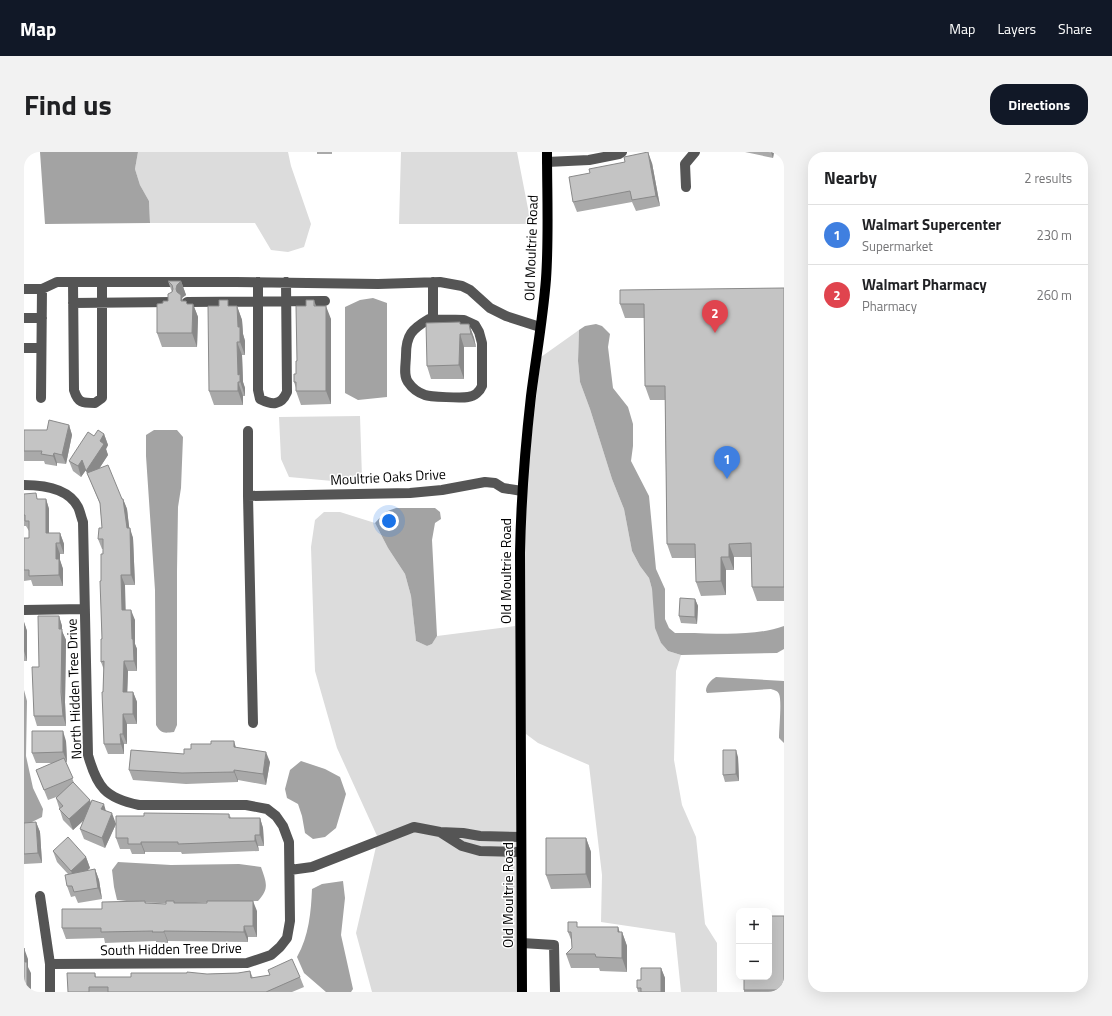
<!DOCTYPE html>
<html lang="en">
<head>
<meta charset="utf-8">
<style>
  body { margin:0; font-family:"Titillium Web",sans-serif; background:#f2f2f2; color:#202124 }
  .controls { position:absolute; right:12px; bottom:12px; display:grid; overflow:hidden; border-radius:8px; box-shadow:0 4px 16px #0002 }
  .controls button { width:36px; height:36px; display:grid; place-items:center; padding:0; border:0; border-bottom:1px solid #e0e0e0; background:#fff; color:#202124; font:20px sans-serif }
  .you { position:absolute; left:365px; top:369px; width:14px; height:14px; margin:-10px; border:3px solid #fff; border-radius:50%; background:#1a73e8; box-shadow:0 0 0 6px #1a73e833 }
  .badge { display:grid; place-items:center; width:26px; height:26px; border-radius:50%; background:#111827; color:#fff; font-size:13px; font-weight:700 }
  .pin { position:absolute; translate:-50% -33px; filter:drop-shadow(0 1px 2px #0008) }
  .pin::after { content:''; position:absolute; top:21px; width:14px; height:12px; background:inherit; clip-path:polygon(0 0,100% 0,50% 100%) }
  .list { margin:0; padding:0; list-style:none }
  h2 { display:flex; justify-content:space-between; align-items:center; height:52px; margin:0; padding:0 16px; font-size:17px }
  h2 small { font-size:13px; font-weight:400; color:#757577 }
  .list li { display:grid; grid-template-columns:26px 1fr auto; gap:12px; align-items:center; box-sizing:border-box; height:60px; padding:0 16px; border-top:1px solid #e0e0e0 }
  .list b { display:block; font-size:15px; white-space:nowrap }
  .list p { margin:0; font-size:13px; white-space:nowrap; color:#757577 }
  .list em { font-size:13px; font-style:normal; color:#757577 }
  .map { position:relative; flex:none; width:760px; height:840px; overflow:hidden; border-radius:16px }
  header { display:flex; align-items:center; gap:24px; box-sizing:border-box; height:56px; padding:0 20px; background:#111827; color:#fff }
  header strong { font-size:19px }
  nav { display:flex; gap:22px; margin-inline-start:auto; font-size:14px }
  .intro { display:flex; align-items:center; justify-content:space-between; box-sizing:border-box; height:96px; padding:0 24px }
  h1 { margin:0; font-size:28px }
  .button { padding:10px 18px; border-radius:16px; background:#111827; color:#fff; font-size:14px; font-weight:700 }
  main { display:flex; gap:24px; padding:0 24px }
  aside { flex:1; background:#fff; border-radius:16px; box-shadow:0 4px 16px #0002 }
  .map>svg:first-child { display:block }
  .green { fill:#dcdcdc }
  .water { fill:#a3a3a3 }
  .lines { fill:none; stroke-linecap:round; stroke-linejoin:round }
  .minor { stroke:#555; stroke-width:10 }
  .major { stroke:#000; stroke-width:10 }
  .wall { fill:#a9a9a9 }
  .shaded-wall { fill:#898989 }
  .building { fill:#c4c4c4; stroke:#898989 }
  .labels { text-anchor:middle; stroke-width:3; stroke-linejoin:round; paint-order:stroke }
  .street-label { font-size:14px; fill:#000; stroke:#fff }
</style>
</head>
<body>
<header>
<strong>Map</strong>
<nav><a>Map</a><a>Layers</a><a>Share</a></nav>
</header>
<div class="intro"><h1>Find us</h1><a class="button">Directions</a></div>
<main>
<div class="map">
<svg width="760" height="840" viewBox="0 0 760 840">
  <rect width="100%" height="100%" fill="#fff"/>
  <!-- green -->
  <path class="green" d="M114 0H264L267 14 287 72 280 95 264 100 247 98 231 71H126L125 49 116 33 111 17Z
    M377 0H493L507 72H375Z
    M555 178 554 209 556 230 566 257 588 327 600 357 608 399 616 414 625 426 628 437 637 491 644 499 657 503 652 519 650 608 658 653 672 685 681 772 693 791V840H657L651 781 577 770 578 723 565 613 514 591 502 582C501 508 498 433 501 360 504 308 511 256 517 205Z
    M336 264 338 326 330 331 265 325 257 307 255 265Z
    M300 360H316L351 371 364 396 381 422 387 444 392 489 403 494 408 492 413 484 491 474 493 840H348L332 781 354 686 313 596 291 519 287 395 291 368Z"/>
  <!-- water -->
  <path class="water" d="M16 0H114L111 17 116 33 125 49 126 71 21 72Z
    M349 146 363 151V245L334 248 321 241V155L336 148Z
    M572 172 578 174 586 182 584 195 589 236 604 255 609 272V294L607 309 625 344 632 417 641 437V467L645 476 651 481C686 480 726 486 760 474V497L753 501 657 503 644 499 637 491 631 476 628 437 625 426 616 414 608 399 600 357 588 327 566 257 556 230 554 209 555 178 561 174Z
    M130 278H153L159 285 157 336 154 355 153 419V573L150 580C140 581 137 582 132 573L131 438 122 304V283Z
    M372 356H411L416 360 417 367 411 371 408 388 413 484 408 492 403 494 392 489 387 444 381 422 364 396 351 371 361 360Z
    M692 525 760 529V591L755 586C755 577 758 548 755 542 754 539 750 538 747 537L683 541 682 539C682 533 687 528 692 525Z
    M0 538 3 549 2 604 9 636 19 657 18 665 0 674Z
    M277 609 301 617 316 625 322 642 312 676 301 685 289 687 281 681 278 664 274 652 263 646 261 637 266 618Z
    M94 710 147 713 215 712 237 715C242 730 246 736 234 749 187 750 139 754 93 748L90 735 88 718Z
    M319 729 321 746 317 783 329 837 327 840H302L280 821 273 805C285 784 287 760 288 737L298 732Z"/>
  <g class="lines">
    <!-- minor -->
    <path class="minor" d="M523 10 565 8 595 2 598 0
      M662 35 661 12 671 0
      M49 130 50 238C54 251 58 251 71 251L78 246V130
      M234 130V238L236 247C248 253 257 254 263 240L262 130
      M0 137H18L33 130H212L354 132 416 130 438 134 446 138 466 156 482 164 516 175
      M163 150 301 149
      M49 151 148 150
      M0 166H18
      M405 167 440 168 451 173 455 180 458 191V234C456 239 451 244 444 245 438 246 406 245 401 243 395 241 388 236 384 230 379 223 382 212 382 203 382 183 388 177 405 167Z
      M409 167V130
      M0 196H17
      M17 246 18 137
      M224 279V344
      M0 333C19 333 44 336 54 355 56 359 57 365 59 370L64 603C73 635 81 646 115 653H222L243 657 252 664 259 674 265 690 266 769 263 786 256 795 247 803 223 811 26 812
      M0 458 61 457
      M229 571 224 344 386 341 418 338 461 330 471 331 479 336 498 339
      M416 680 438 694 456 699 497 700
      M266 718 288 715 390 675 416 680 439 681 456 684 497 685
      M16 744 26 812V840
      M498 791 530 793 531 840"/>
    <!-- major -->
    <path class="major" d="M498 840 496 401C497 349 501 297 507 244 512 205 519 166 522 127 525 85 523 42 523 0"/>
  </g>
  <!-- wall -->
  <path class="wall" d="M293 0H308V2H293Z
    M721 0H750L749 6Z
    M628 11 636 54 612 59 608 50 553 60 549 50Z
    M144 129H157L162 143 158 146 159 149H162L163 152H169L174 165 173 195H138L133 181 148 140Z
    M760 136V449H733L728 435 727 405H710V418H702V443L677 444 672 430V406H648L643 392 641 248H626L621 234V166H601L596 152Z
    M290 148 292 154 307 167V252L277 253 272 239V236L270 230 272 222 273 209Z
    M195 154H213L218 168 219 182 221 189V203H218L219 230 221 236V244H219V253H190L185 239Z
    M445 172 450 186 452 195H440V227H407L403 214Z
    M45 273 48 283 42 312 33 311V314L21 312 20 309H0V278H23Z
    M80 282 84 293 82 297 84 303 75 317 98 347H99L103 357 105 376 109 386 111 433H101V458L111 468V492L113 497V519H104L103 540H109L113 550V572H103V592H100V602H84L80 592 79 540 80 518 77 510 78 487 77 429 79 397H78L74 387 78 376 76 352 62 318 57 325 49 319 45 309 70 284Z
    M0 342 14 347H22L25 357V381H36L40 392V402H36V408L39 417V434H9L7 428 0 429V386H5V379L2 374H0Z
    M671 447 674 454 673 472 657 471 655 464Z
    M35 464 38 474V479L42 488 41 550 42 574H13L10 564 15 515Z
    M0 470 3 479V509H0Z
    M42 589 43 610H42L50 631 67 651 82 659 92 672 81 696 60 687 56 677 60 668 49 678 39 668 32 646 35 644 24 648 12 618 29 611H12L8 601Z
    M212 596 246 610 242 633 214 628V630L162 632 109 628 105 618 160 602Z
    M714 605 715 629 701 630 699 623Z
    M205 662 207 666H236L239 676 240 694H234L235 699 158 702 157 700H121V702H108L106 697H96L92 686Z
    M12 670 16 680 18 711 0 712V671Z
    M562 686 567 700V736L527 737 522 723Z
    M29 699 62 705 66 716 63 719 71 717 75 728 78 747 54 751 51 744 47 745 43 734 44 722 33 710Z
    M121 749 122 751 142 752 150 751 233 759V785H224V790L144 789V791L132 790V789L81 791 80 786 42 787 38 776 78 757Z
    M760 764V840H720V838Z
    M554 775H594L595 780H598L603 794V820L576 819 575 816H547L542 802 548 796V790L544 780Z
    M637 816 641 826V840H614L613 836 617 828Z
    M244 818 276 825 280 835 268 840H44L71 821 72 825H107L183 822 214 821 226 819 229 826 246 823Z"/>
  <!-- shaded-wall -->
  <path class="shaded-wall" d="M624 0 628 11 636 54 632 44Z
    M747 0H750L749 6Z
    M157 129 162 143 158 146 162 156 157 149 152 137 153 133Z
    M169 152 174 165 173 195 168 181Z
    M213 154 218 168 219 182 221 189V203L216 190 214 175Z
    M302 154 307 167V252L302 239Z
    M445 172 450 186 452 195 447 182Z
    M436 182 440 195V227L435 213Z
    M213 190 218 203 219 230 221 236V244L214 223Z
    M214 230 219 244V253L214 239Z
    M45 273 48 283 42 312 38 303Z
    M80 282 84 293 82 297 84 303 67 329 63 321 66 329 62 319 76 289Z
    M30 301 33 311V314L29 304Z
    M58 308 62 318 57 325 54 314Z
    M22 347 25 357V392L22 381Z
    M99 347 103 357 106 382V376L109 386 111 433 107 423Z
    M36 381 40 392V402L36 391Z
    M32 391 36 402V408L39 417V434L35 423 32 407Z
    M705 392 710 405V418L705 405Z
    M697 405 702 418V443L697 429Z
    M97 423 101 433 102 468 98 458Z
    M671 447 674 454 673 472 671 465Z
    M107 458 111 468V492L113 497V519L110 509 108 487Z
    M35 464 38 474V479L42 488 41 550 42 574 39 564Z
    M0 470 3 479V509L0 499Z
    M100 509 104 519 103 550 99 540Z
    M109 540 113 550V572L109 562Z
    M99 562 103 572V592L99 582Z
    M39 579 42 589 43 610 39 600Z
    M96 582 100 592V602L97 592Z
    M210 589 213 599 210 595Z
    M712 598 714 605 715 629 712 622Z
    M242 600 246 610 242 633 239 622Z
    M210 618 214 628V630L210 620Z
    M66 648 70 659 49 678 45 667Z
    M80 652 83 663 77 657Z
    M88 661 92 672 81 696 78 686Z
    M236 666 239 676 240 694 236 683Z
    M12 670 16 680 18 711 14 701Z
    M231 683 234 694 235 699 231 689Z
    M562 686 567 700V736L562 722Z
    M117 690 121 700V702L117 692Z
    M62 705 66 716 51 729 47 719Z
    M71 717 75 728 78 747 74 736Z
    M229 749 233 759V785L229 774Z
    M220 774 224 785V790L220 780Z
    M594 775 598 787V780L603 794V820L598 806 594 780Z
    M140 779 144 789V791L140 780Z
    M0 796 4 807V815L7 821V840H3Z
    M637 816 641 826V840H637Z"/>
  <!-- building -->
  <path class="building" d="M624 0 632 44 608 48 606 39 549 50 545 25 566 21 565 17 601 10 600 5Z
    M144 129H157L153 133 152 137 153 140 157 143V149H162L163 152H169L168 181H133V152L139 151V149H144V142L148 140 149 137 148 133Z
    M760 136V435H728L727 391 705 392V405H697V429L672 430 671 392H643L641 234H621L620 152H596V138Z
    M195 148H204V154H213L214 175H216V190H213L214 223 216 222V230H214V239H185L184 154H195Z
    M282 148H290V154H302V239H272V230H270V222H272V209H273L272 154H282Z
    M436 170V172H445L447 182H436L435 213 403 214 402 171Z
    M25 268 45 273 38 303 30 301 29 304 17 302 18 299H0V278H23Z
    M74 278 80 282 76 289 80 292 62 319 58 308 54 314 45 309 64 280 70 284Z
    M84 313 98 347H99L103 376H106L107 423H97L98 458H107L108 487H109L110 509H100L99 540H109V562H99V582H96L97 592H80L78 540H79L80 509 77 510V487H78L76 429H77V402H79V387H74L75 376H78L76 351 63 321Z
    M12 341 13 347H22V381H36V391H32V407H35V423L5 424V418H0V386H5V369H1V363H0V342Z
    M656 446 671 447V465L655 464Z
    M14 464H35V477H38L37 540 39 564H10L8 515H15Z
    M8 579H39V600L8 601Z
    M187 589H210V595L242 600 239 622 210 618V620L158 621 105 618 107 598 160 602V597H167V592H187Z
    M699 598H712V622L699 623Z
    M40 606 49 626 20 638 12 618Z
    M49 630 66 648 45 667 35 657 39 654 32 646Z
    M68 648 80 652 77 657 88 661 78 686 56 677Z
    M120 661 205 662V666H236V683H231V689L154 692V690H117V692H104V686H92V664H120Z
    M12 670 14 701 0 702V671Z
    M44 685 62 705 47 719 29 699Z
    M522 686H562V722L522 723Z
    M71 717 74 736 50 740 48 734H43L41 723Z
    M121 749V751L142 752V749H150V751H183V749H229V774H220V780L140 779V780H128L129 779 77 780V776H38V757H78V750Z
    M745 764H760V838H720V825H745Z
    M544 770H553V775H594V780H598V806L572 805 571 802H542L548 796 547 780H544Z
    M0 796 1 810H3V840H0Z
    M268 807 276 825 242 840H84V835H65V840H44L43 821H71V825H107V821H163V820L183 822 214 821 226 819 227 826 246 823 244 818Z
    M617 816H637V840H617V836H613V828H617Z"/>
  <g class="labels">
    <!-- street labels -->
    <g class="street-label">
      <text transform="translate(507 96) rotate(-88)" y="5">Old Moultrie Road</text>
      <text transform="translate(364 325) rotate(-3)" y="5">Moultrie Oaks Drive</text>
      <text transform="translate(482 419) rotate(-90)" y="5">Old Moultrie Road</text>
      <text transform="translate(50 537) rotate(-92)" y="5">North Hidden Tree Drive</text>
      <text transform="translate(484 743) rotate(-90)" y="5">Old Moultrie Road</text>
      <text transform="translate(147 797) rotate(-1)" y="5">South Hidden Tree Drive</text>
    </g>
  </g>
</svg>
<div class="controls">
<button>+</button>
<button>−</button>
</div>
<div class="you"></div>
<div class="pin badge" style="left:703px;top:327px;background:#3f7fe0">1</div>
<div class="pin badge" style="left:691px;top:181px;background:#e0444e">2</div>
</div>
<aside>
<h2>Nearby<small>2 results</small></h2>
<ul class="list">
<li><span class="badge" style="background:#3f7fe0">1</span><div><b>Walmart Supercenter</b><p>Supermarket</p></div><em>230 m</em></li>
<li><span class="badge" style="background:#e0444e">2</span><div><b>Walmart Pharmacy</b><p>Pharmacy</p></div><em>260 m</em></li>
</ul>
</aside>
</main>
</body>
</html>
